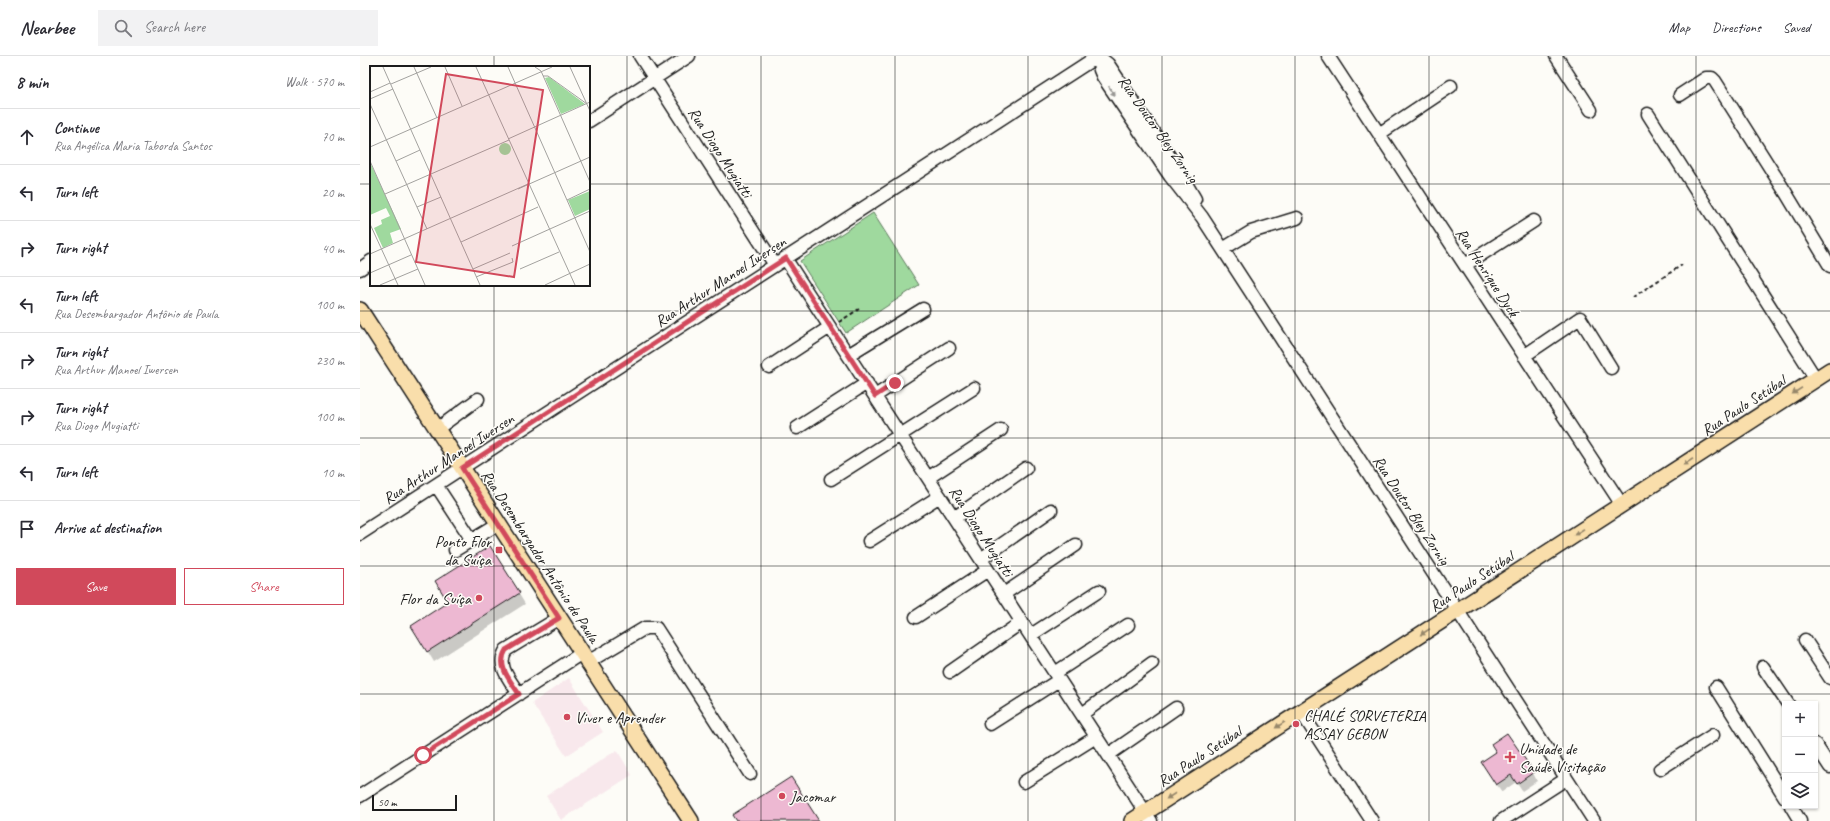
<!DOCTYPE html>
<html lang="en">
<head>
<meta charset="utf-8">
<style>
  body { margin:0; font-family:Caveat,sans-serif; background:#f2f2f3; color:#2b2b33 }
  .controls { position:absolute; right:12px; bottom:12px; display:grid; overflow:hidden; border-radius:0px; box-shadow:0 1px 3px #0004 }
  .controls button { width:36px; height:36px; display:grid; place-items:center; padding:0; border:0; border-bottom:1px solid #e1e1e2; background:#fff; color:#2b2b33; font:20px sans-serif }
  .scale { position:absolute; left:12px; bottom:10px; width:85px; box-sizing:border-box; padding-left:4px; border:2px solid #1c1c1c; border-top:0; font-size:11px; line-height:14px; white-space:nowrap; color:#1c1c1c; -webkit-text-stroke:3px #fdfcf7; paint-order:stroke }
  .stop { position:absolute; width:12px; height:12px; margin:-9px; border:3px solid #d1495b; border-radius:50%; background:#fff }
  .stop.end { background:#d1495b; border-color:#fff; box-shadow:0 1px 4px #0008 }
  .list { margin:0; padding:0; list-style:none }
  h2 { display:flex; justify-content:space-between; align-items:center; height:52px; margin:0; padding:0 16px; font-size:17px }
  h2 small { font-size:13px; font-weight:400; color:#7c7c81 }
  .list li { display:grid; grid-template-columns:26px 1fr auto; gap:12px; align-items:center; box-sizing:border-box; height:56px; padding:0 16px; border-top:1px solid #e1e1e2 }
  .list b { display:block; font-size:15px; white-space:nowrap }
  .list p { margin:0; font-size:13px; white-space:nowrap; color:#7c7c81 }
  .list em { font-size:13px; font-style:normal; color:#7c7c81 }
  .actions { display:flex; gap:8px; padding:12px 16px }
  .actions a { flex:1; padding:9px 0; border:1px solid #d1495b; border-radius:0px; text-align:center; font-size:14px; color:#d1495b }
  .actions .main { background:#d1495b; color:#fff }
  .icon { flex:none; width:22px; height:22px; fill:none; stroke:currentColor; stroke-width:2; stroke-linecap:round; stroke-linejoin:round }
  .map { position:relative; flex:none; width:1470px; height:765px; overflow:hidden }
  header { display:flex; align-items:center; gap:24px; box-sizing:border-box; height:56px; padding:0 20px; background:#fff; border-bottom:1px solid #e1e1e2 }
  header strong { font-size:19px }
  nav { display:flex; gap:22px; margin-inline-start:auto; font-size:14px }
  .search { width:280px; height:36px; background:#f2f2f3; display:flex; align-items:center; gap:10px; box-sizing:border-box; padding:0 14px; border-radius:0px; color:#7c7c81; font-size:15px }
  main { display:flex }
  aside { flex:1; background:#fff }
  .map>svg:first-child { display:block }
  .built { fill:#f8e8ec }
  .green { fill:#9fd99e; stroke:#5e7a5d }
  .shadow { fill:#0003 }
  .building { fill:#edb8d2; stroke:#1c1c1c }
  .lines { fill:none; stroke-linecap:round; stroke-linejoin:round }
  .minor-casing { stroke:#1c1c1c; stroke-width:15 }
  .major-casing { stroke:#1c1c1c; stroke-width:18 }
  .path { stroke:#1c1c1c; stroke-width:2; stroke-dasharray:4 3; stroke-linecap:butt }
  .minor { stroke:#fdfcf7; stroke-width:12 }
  .major { stroke:#f9deab; stroke-width:15 }
  .oneway { fill:#989794 }
  .oneway2 { fill:#96876b }
  .route { stroke:#d1495b; stroke-width:5 }
  .grid { fill:none; stroke:#1c1c1c; stroke-width:1; stroke-opacity:0.55 }
  .poi-dot { fill:#d1495b; stroke:#fdfcf7; stroke-width:1.5 }
  .labels { text-anchor:middle; stroke-width:3; stroke-linejoin:round; paint-order:stroke }
  .street-label { font-size:16px; fill:#1c1c1c; stroke:#fdfcf7 }
  .poi-label { font-size:16px; fill:#1c1c1c; stroke:#fdfcf7; text-anchor:start }
  .inset-road { fill:none; stroke:#a3a29f; stroke-width:1 }
  .view { fill:#d1495b; fill-opacity:0.15; stroke:#d1495b; stroke-width:2 }
  .inset-edge { fill:none; stroke:#1c1c1c; stroke-width:2 }
</style>
</head>
<body>
<header>
<strong>Nearbee</strong>
<div class="search"><svg class="icon" aria-label="search" viewBox="0 0 24 24"><circle cx="10" cy="10" r="6"/><path d="M15 15l6 6"/></svg>Search here</div>
<nav><a>Map</a><a>Directions</a><a>Saved</a></nav>
</header>
<main>
<aside>
<h2>8 min<small>Walk · 570 m</small></h2>
<ul class="list">
<li><svg class="icon" aria-label="ahead" viewBox="0 0 24 24"><path d="M12 20V5M6 11l6-6 6 6"/></svg><div><b>Continue</b><p>Rua Angélica Maria Taborda Santos</p></div><em>70 m</em></li>
<li><svg class="icon" aria-label="left" viewBox="0 0 24 24"><path d="M17 20v-9H6M10 6l-5 5 5 5"/></svg><div><b>Turn left</b></div><em>20 m</em></li>
<li><svg class="icon" aria-label="right" viewBox="0 0 24 24"><path d="M7 20v-9h11M14 6l5 5-5 5"/></svg><div><b>Turn right</b></div><em>40 m</em></li>
<li><svg class="icon" aria-label="left" viewBox="0 0 24 24"><path d="M17 20v-9H6M10 6l-5 5 5 5"/></svg><div><b>Turn left</b><p>Rua Desembargador Antônio de Paula</p></div><em>100 m</em></li>
<li><svg class="icon" aria-label="right" viewBox="0 0 24 24"><path d="M7 20v-9h11M14 6l5 5-5 5"/></svg><div><b>Turn right</b><p>Rua Arthur Manoel Iwersen</p></div><em>230 m</em></li>
<li><svg class="icon" aria-label="right" viewBox="0 0 24 24"><path d="M7 20v-9h11M14 6l5 5-5 5"/></svg><div><b>Turn right</b><p>Rua Diogo Mugiatti</p></div><em>100 m</em></li>
<li><svg class="icon" aria-label="left" viewBox="0 0 24 24"><path d="M17 20v-9H6M10 6l-5 5 5 5"/></svg><div><b>Turn left</b></div><em>10 m</em></li>
<li><svg class="icon" aria-label="arrive" viewBox="0 0 24 24"><path d="M6 21V4h12l-3 4 3 4H6"/></svg><div><b>Arrive at destination</b></div></li>
</ul>
<div class="actions"><a class="main">Save</a><a>Share</a></div>
</aside>
<div class="map">
<svg width="1470" height="765" viewBox="0 0 1470 765">
  <rect width="100%" height="100%" fill="#fdfcf7"/>
  <filter id="ink" filterUnits="userSpaceOnUse"><feTurbulence type="fractalNoise" baseFrequency=".025" numOctaves="2"/><feDisplacementMap in="SourceGraphic" scale="8" xChannelSelector="R" yChannelSelector="G"/><feConvolveMatrix kernelMatrix="1 2 1 2 8 2 1 2 1" color-interpolation-filters="sRGB"/></filter>
  <g filter="url(#ink)">
    <!-- built -->
    <path class="built" d="M209 622 243 676 206 700 172 647Z
      M257 694 272 719 201 764 186 740Z"/>
    <!-- green -->
    <path class="green" d="M513 157 559 229 486 277 440 205Z"/>
    <!-- shadow -->
    <path class="shadow" d="M130 491 165 548 74 606 59 581 89 547Z
      M1127 715 1173 717 1177 725 1162 735 1156 726 1142 736Z"/>
    <!-- building -->
    <path class="building" d="M130 490 160 537 67 596 51 570 88 546 75 525Z
      M1147 677 1174 716 1157 728 1151 719 1136 729 1121 706 1136 696 1131 688Z
      M431 721 459 765H376L372 759Z"/>
    <g class="lines">
      <defs>
        <path id="minor" d="M280 0 415 209
          M738 0 740 14 743 21 810 120 842 161 1234 765
          M738 0 748 8 817 112 835 143
          M968 0 1262 449
          M1196 0 1231 54
          M1320 39 1346 22H1352L1355 25 1426 137 1470 210
          M1288 58 1456 323
          M229 65 329 0
          M1019 78 1091 30
          M863 193 891 176 937 162
          M425 202 791 765
          M1105 209 1174 165
          M0 213 11 205
          M488 299 563 253
          M1164 300 1220 262 1251 312
          M409 311 470 271
          M515 340 589 292
          M437 372 507 327
          M77 373 118 343
          M568 422 641 374
          M471 423 614 332
          M76 429 112 484
          M594 462 666 412
          M0 478 738 0
          M509 485 580 440
          M95 494 138 468
          M621 503 691 454
          M644 538 716 489
          M556 561 628 514
          M671 579 739 535
          M1445 584 1470 622
          M228 606 285 572H296L390 718
          M1403 611 1428 648
          M590 616 662 566
          M695 617 768 569
          M1356 631 1425 741
          M159 638C150 624 136 610 146 594L199 562
          M941 656 1012 765
          M722 658 792 607
          M630 668 699 624
          M1455 688 1470 711
          M748 699 816 652
          M1300 713 1353 679
          M664 726 736 681
          M0 740 222 597
          M1431 750 1440 765
          M1141 765 1206 723"/>
        <path id="major" d="M0 254 331 765
          M772 765 1470 314"/>
      </defs>
      <!-- minor casing -->
      <use href="#minor" class="minor-casing"/>
      <!-- major casing -->
      <use href="#major" class="major-casing"/>
      <!-- path -->
      <path class="path" d="M1273 241 1322 209
        M479 266 499 253"/>
      <!-- minor -->
      <use href="#minor" class="minor"/>
      <!-- major -->
      <use href="#major" class="major"/>
    </g>
    <!-- one-way arrows -->
    <defs><path id="oneway-solid" d="M-6-.8H1V-3.2L6.5 0L1 3.2V.8H-6Z"/></defs>
    <use class="oneway" href="#oneway-solid" transform="translate(752 35) rotate(55)"/>
    <g class="oneway2">
      <use href="#oneway-solid" transform="translate(1437 335) rotate(147)"/>
      <use href="#oneway-solid" transform="translate(1328 406) rotate(147)"/>
      <use href="#oneway-solid" transform="translate(1219 476) rotate(147)"/>
      <use href="#oneway-solid" transform="translate(1065 576) rotate(147)"/>
      <use href="#oneway-solid" transform="translate(920 669) rotate(147)"/>
      <use href="#oneway-solid" transform="translate(811 740) rotate(147)"/>
    </g>
  </g>
  <g class="lines" filter="url(#ink)">
    <!-- route -->
    <path class="route" d="M63 699 159 638C150 624 136 610 146 594L199 562 102 412 426 202 515 340 535 327"/>
  </g>
  <!-- grid -->
  <path class="grid" d="M134 0V11M267 0V765M401 0V765M535 0V765M668 0V765M802 0V765M935 0V765M1069 0V765M1203 0V765M1336 0V765M0 128H11M229 128H1470M134 229V765M0 255H1470M0 382H1470M0 510H1470M0 638H1470"/>
  <!-- markers -->
  <g class="poi-dot">
    <rect x="135" y="490" width="8" height="8" rx="2"/>
    <circle cx="119" cy="542" r="4"/>
    <circle cx="207" cy="661" r="4"/>
    <circle cx="936" cy="668" r="4"/>
    <path d="M1148 695h4v4h4v4h-4v4h-4v-4h-4v-4h4z"/>
    <circle cx="422" cy="740" r="4"/>
  </g>
  <g class="labels">
    <!-- street labels -->
    <g class="street-label">
      <text transform="translate(799 73) rotate(55)" y="6">Rua Doutor Bley Zornig</text>
      <text transform="translate(361 96) rotate(57)" y="6">Rua Diogo Mugiatti</text>
      <text transform="translate(1128 216) rotate(57)" y="6">Rua Henrique Dyck</text>
      <text transform="translate(360 225) rotate(-33)" y="6">Rua Arthur Manoel Iwersen</text>
      <text transform="translate(1383 349) rotate(-33)" y="6">Rua Paulo Setúbal</text>
      <text transform="translate(88 402) rotate(-33)" y="6">Rua Arthur Manoel Iwersen</text>
      <text transform="translate(1052 454) rotate(57)" y="6">Rua Doutor Bley Zornig</text>
      <text transform="translate(622 475) rotate(57)" y="6">Rua Diogo Mugiatti</text>
      <text transform="translate(181 500) rotate(57)" y="6">Rua Desembargador Antônio de Paula</text>
      <text transform="translate(1111 525) rotate(-33)" y="6">Rua Paulo Setúbal</text>
      <text transform="translate(839 700) rotate(-33)" y="6">Rua Paulo Setúbal</text>
    </g>
    <!-- poi labels -->
    <g class="poi-label">
      <text x="131" y="491" text-anchor="end">Ponto Flor<tspan x="131" dy="18">da Suíça</tspan></text>
      <text x="111" y="548" text-anchor="end">Flor da Suíça</text>
      <text x="944" y="665">CHALÉ SORVETERIA<tspan x="944" dy="18">ASSAY GEBON</tspan></text>
      <text x="215" y="667">Viver e Aprender</text>
      <text x="1159" y="698">Unidade de<tspan x="1159" dy="18">Saúde Visitação</tspan></text>
      <text x="430" y="746">Jacomar</text>
    </g>
  </g>
  <!-- overview -->
  <g transform="translate(10 10)">
    <rect width="220" height="220" fill="#fdfcf7"/>
    <path d="M179 11 215 38 191 48 175 12ZM129 83a6 6 0 1 1 12 0a6 6 0 1 1-12 0ZM0 96 31 163 20 167 23 177 13 182 4 162 12 158 11 154 20 150 16 142 0 149ZM220 125V143L205 150 198 134Z" fill="#9fd99e"/>
    <path class="inset-road" d="M13 1 110 219M44 1 67 52M75 1 92 40M106 1 205 219M138 1 220 186M165 1 171 5 220 116M200 1 220 45M173 10H178L217 38M21 18 61 1M0 26 20 17M0 33 23 23M0 38 57 163M138 73 220 36M0 81 182 1M0 95 55 219M26 95 50 84M148 123 220 91M15 128 139 74M197 134 220 123M47 141 71 131M0 158 28 219M91 176 168 141M142 180 220 145M0 188 158 118M103 203 140 187M150 203 189 186M0 207 41 189M106 211 143 196 142 192M10 219 48 203M175 219 220 198"/>
    <path class="view" d="M76 8 173 24 144 211 46 196Z"/>
    <rect width="220" height="220" class="inset-edge"/>
  </g>
</svg>
<div class="controls">
<button>+</button>
<button>−</button>
<button><svg class="icon" aria-label="layers" viewBox="0 0 24 24"><path d="M12 4l9 5-9 5-9-5zM3 14l9 5 9-5"/></svg></button>
</div>
<div class="scale">50 m</div>
<div class="stop" style="left:63px;top:699px"></div>
<div class="stop end" style="left:535px;top:327px"></div>
</div>
</main>
</body>
</html>
